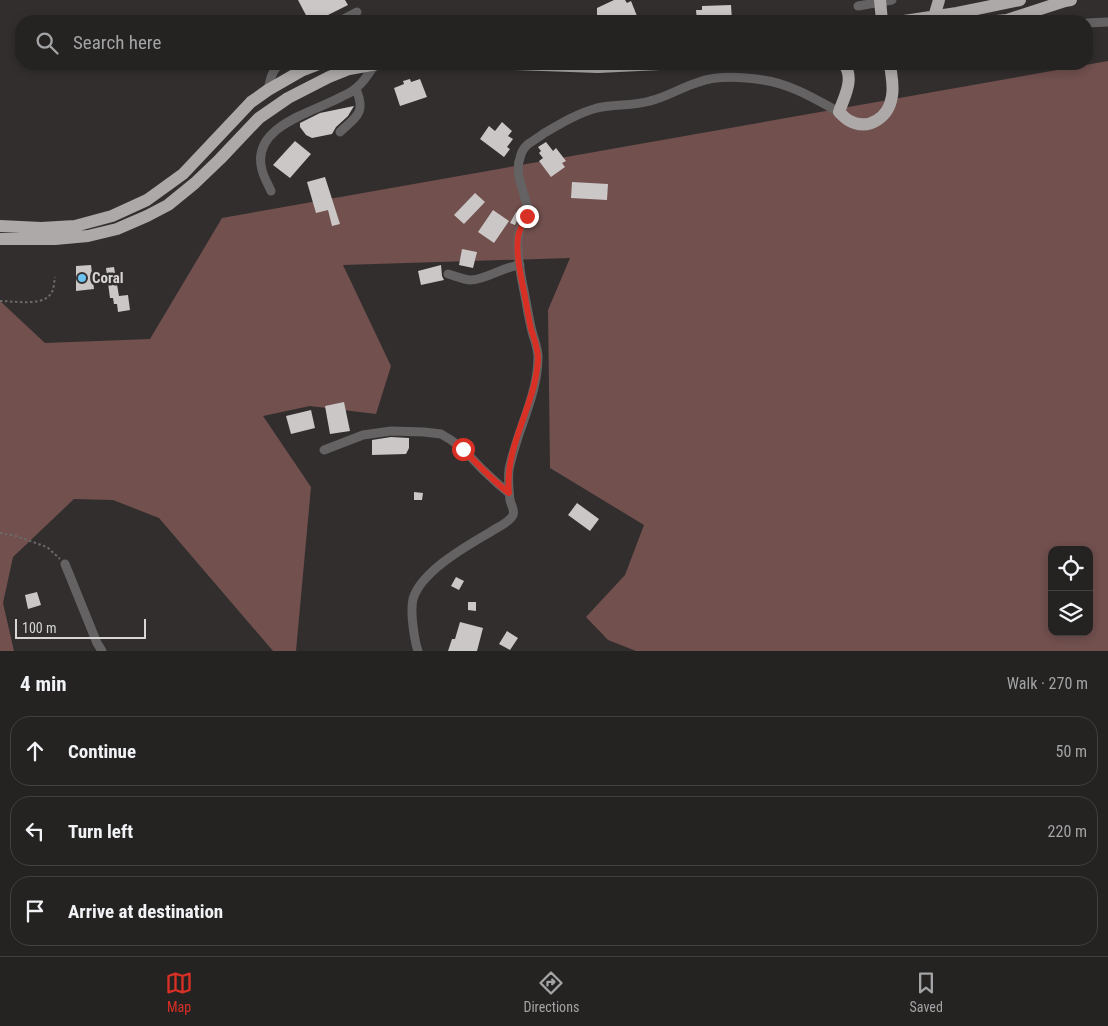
<!DOCTYPE html>
<html lang="en">
<head>
<meta charset="utf-8">
<style>
  body { margin:0; font-family:"Roboto Condensed",sans-serif; background:#2d2a2a; color:#f1f3f6 }
  .controls { position:absolute; right:15px; bottom:15px; display:grid; overflow:hidden; border-radius:10px; box-shadow:0 2px 8px #0003 }
  .controls button { width:45px; height:45px; display:grid; place-items:center; padding:0; border:0; border-bottom:1px solid #423f40; background:#252222; color:#f1f3f6; font:25px sans-serif }
  .scale { position:absolute; left:15px; bottom:12px; width:131px; box-sizing:border-box; padding-left:5px; border:2px solid #d7d5d5; border-top:0; font-size:14px; line-height:18px; white-space:nowrap; color:#d7d5d5; -webkit-text-stroke:4px #312e2d; paint-order:stroke }
  .stop { position:absolute; width:15px; height:15px; margin:-11px; border:4px solid #d93025; border-radius:50%; background:#fff }
  .stop.end { background:#d93025; border-color:#fff; box-shadow:0 1px 5px #0008 }
  .list { margin:0; padding:0; list-style:none }
  h2 { display:flex; justify-content:space-between; align-items:center; height:65px; margin:0; padding:0 20px; font-size:21px }
  h2 small { font-size:16px; font-weight:400; color:#a3a4a5 }
  .list li { display:grid; grid-template-columns:32px 1fr auto; gap:15px; align-items:center; box-sizing:border-box; height:70px; margin:0 10px 10px; padding:0 10px; border:1px solid #423f40; border-radius:20px }
  .list b { display:block; font-size:19px; white-space:nowrap }
  .list em { font-size:16px; font-style:normal; color:#a3a4a5 }
  .icon { flex:none; width:28px; height:28px; fill:none; stroke:currentColor; stroke-width:2; stroke-linecap:round; stroke-linejoin:round }
  .map { position:relative; flex:none; width:1108px; height:651px; overflow:hidden }
  .search { position:absolute; background:#252222; box-shadow:0 2px 8px #0003; left:15px; right:15px; top:15px; height:55px; display:flex; align-items:center; gap:12px; box-sizing:border-box; padding:0 18px; border-radius:20px; color:#a3a4a5; font-size:19px }
  .sheet { height:305px; background:#252222 }
  nav { display:flex; justify-content:space-around; align-items:center; box-sizing:border-box; height:70px; border-top:1px solid #423f40; background:#252222; font-size:14px; color:#a3a4a5 }
  nav a { display:grid; justify-items:center; gap:2px }
  nav .on { color:#d93025 }
  .map>svg:first-child { display:block }
  .forest { fill:#71504e; fill-rule:evenodd }
  .building { fill:#cbc7c7 }
  .lines { fill:none; stroke-linecap:round; stroke-linejoin:round }
  .path { stroke:#6c6a69; stroke-width:2; stroke-dasharray:2.5 2.5; stroke-linecap:butt }
  .minor { stroke:#646262; stroke-width:9 }
  .highway { stroke:#ada9a9; stroke-width:12 }
  .highway-bridge { stroke:#ada9a9; stroke-width:12 }
  .route { stroke:#d93025; stroke-width:6 }
  .poi-dot { fill:#6ac3f1; stroke:#312e2d; stroke-width:2 }
  .labels { text-anchor:middle; stroke-width:5; stroke-linejoin:round; paint-order:stroke }
  .poi-label { font-size:15px; font-weight:bold; fill:#d7d5d5; stroke:#312e2d; text-anchor:start }
</style>
</head>
<body>
<div class="map">
<svg width="1108" height="651" viewBox="0 0 1108 651">
  <rect width="100%" height="100%" fill="#312e2d"/>
  <!-- forest -->
  <path class="forest" d="M1108 61V651H636L608 640 586 617 625 575 644 525 550 468 548 310 570 258 343 265 391 366 376 414 310 406 263 416 311 487 296 651H273L159 518 113 500 74 499 13 557 3 603 14 651H0V301L45 343 150 339 222 218ZM1052 550H1089V632H1052Z"/>
  <!-- building -->
  <path class="building" d="M298 0H345L348 5 316 21H309Z
    M614 0H625L627 3 631 1 639 21H599V15H597V8Z
    M731 5 732 21H697L696 10H702V6Z
    M410 79 411 82 420 79 427 97 400 106 394 88 404 84 403 81Z
    M354 106 348 116 336 127 332 134 312 138 306 135 300 127V123L320 113Z
    M502 122 512 131 508 136 513 139 507 147 510 149 504 157 480 139 489 126 495 131Z
    M295 141 311 154 290 178 273 165Z
    M546 142 553 151 556 148 566 161 562 163 565 167 551 177 539 161 543 158 539 153 541 151 538 147Z
    M325 177 340 224 332 226 328 210 316 213 307 182Z
    M572 182 608 184 607 200 571 198Z
    M475 193 485 202 464 224 454 215Z
    M493 210 509 221 494 243 478 232Z
    M516 212 520 214 515 225 510 223Z
    M462 249 477 252 473 268 459 265Z
    M91 265 94 289 76 291V266Z
    M441 265 442 276 444 280 421 285 418 271Z
    M114 267 119 296 128 295 130 310 118 312 117 304H114L113 298H110L106 268Z
    M344 402 350 431 330 434 325 406Z
    M311 410 315 428 291 434 286 416Z
    M391 437 409 438V448L406 454 372 455V440Z
    M414 492 423 493 422 500H414Z
    M577 503 599 519 590 531 568 515Z
    M456 577 464 581 459 590 451 586Z
    M37 592 41 605 28 609 25 595Z
    M468 602H476V611L468 610Z
    M460 622 483 628 477 651H448L452 639H455Z
    M507 631 518 638 510 650 499 644Z"/>
  <g class="lines">
    <!-- path -->
    <path class="path" d="M0 301C14 301 45 307 52 292 54 288 54 282 55 277
      M0 533 16 536 47 547 60 559"/>
    <!-- minor -->
    <path class="minor" d="M858 6 892 0
      M1018 16 1029 21
      M340 21 357 12
      M1087 23 1108 22
      M268 90C270 80 272 70 280 64
      M340 132C357 116 366 113 356 89
      M271 191C268 184 264 178 262 170 250 126 314 112 343 96 347 94 352 92 356 88 364 82 370 72 375 64
      M448 274C455 276 464 280 471 280 488 279 502 267 520 265
      M324 450 363 435 391 431 424 432 441 434 451 440 463 449 482 469 497 483 509 493
      M65 564 97 643 102 651
      M418 651C414 639 410 611 413 599 421 571 468 545 492 531 498 527 510 522 513 515 515 510 511 505 510 500 509 491 508 480 509 470 516 432 538 396 538 357 538 347 533 337 531 327 528 314 526 300 523 286 520 271 517 254 518 238 519 227 526 220 528 209 525 194 514 173 520 158 521 153 524 148 527 145 532 141 538 138 543 134 560 124 578 113 597 108 615 104 633 106 650 101 667 97 682 87 699 82 718 75 743 77 763 80 791 84 815 99 839 112"/>
    <!-- highway -->
    <path class="highway" d="M934 17 939 0
      M904 21 957 13 1020 0
      M997 21 1007 20 1065 1 1071 0
      M515 64 598 67 660 64
      M844 64C855 79 844 97 839 112 842 115 845 118 848 120 869 132 889 117 892 96 894 85 891 74 890 64
      M0 226 41 228 75 226 112 216 147 200 183 174 251 102 268 90 301 71 319 64
      M0 239H55L88 236 117 229 147 216 168 205 195 183 220 159 259 118 288 98 329 77 349 69 377 64"/>
    <!-- highway-bridge -->
    <path class="highway-bridge" d="M880 0 882 21"/>
  </g>
  <g class="lines">
    <!-- route -->
    <path class="route" d="M463 449C478 465 492 480 509 493 504 446 536 405 538 359 538 348 534 338 531 329 528 315 526 301 523 287 520 271 516 254 518 237 519 230 523 223 527 216"/>
  </g>
  <!-- markers -->
  <circle class="poi-dot" cx="82" cy="278" r="5"/>
  <g class="labels">
    <!-- poi labels -->
    <g class="poi-label">
      <text x="92" y="283">Coral</text>
    </g>
  </g>
</svg>
<div class="controls">
<button><svg class="icon" aria-label="locate" viewBox="0 0 24 24"><circle cx="12" cy="12" r="6"/><path d="M12 2v4M12 18v4M2 12h4M18 12h4"/></svg></button>
<button><svg class="icon" aria-label="layers" viewBox="0 0 24 24"><path d="M12 4l9 5-9 5-9-5zM3 14l9 5 9-5"/></svg></button>
</div>
<div class="scale">100 m</div>
<div class="stop" style="left:463px;top:449px"></div>
<div class="stop end" style="left:527px;top:216px"></div>
<div class="search"><svg class="icon" aria-label="search" viewBox="0 0 24 24"><circle cx="10" cy="10" r="6"/><path d="M15 15l6 6"/></svg>Search here</div>
</div>
<section class="sheet">
<h2>4 min<small>Walk · 270 m</small></h2>
<ul class="list">
<li><svg class="icon" aria-label="ahead" viewBox="0 0 24 24"><path d="M12 20V5M6 11l6-6 6 6"/></svg><div><b>Continue</b></div><em>50 m</em></li>
<li><svg class="icon" aria-label="left" viewBox="0 0 24 24"><path d="M17 20v-9H6M10 6l-5 5 5 5"/></svg><div><b>Turn left</b></div><em>220 m</em></li>
<li><svg class="icon" aria-label="arrive" viewBox="0 0 24 24"><path d="M6 21V4h12l-3 4 3 4H6"/></svg><div><b>Arrive at destination</b></div></li>
</ul>
</section>
<nav>
<a class="on"><svg class="icon" aria-label="map" viewBox="0 0 24 24"><path d="M3 6l6-2 6 2 6-2v14l-6 2-6-2-6 2zM9 4v14M15 6v14"/></svg>Map</a>
<a><svg class="icon" aria-label="directions" viewBox="0 0 24 24"><path d="M12 3l9 9-9 9-9-9zM9 14v-3h6M13 9l2 2-2 2"/></svg>Directions</a>
<a><svg class="icon" aria-label="saved" viewBox="0 0 24 24"><path d="M7 4h10v16l-5-4-5 4z"/></svg>Saved</a>
</nav>
</body>
</html>
